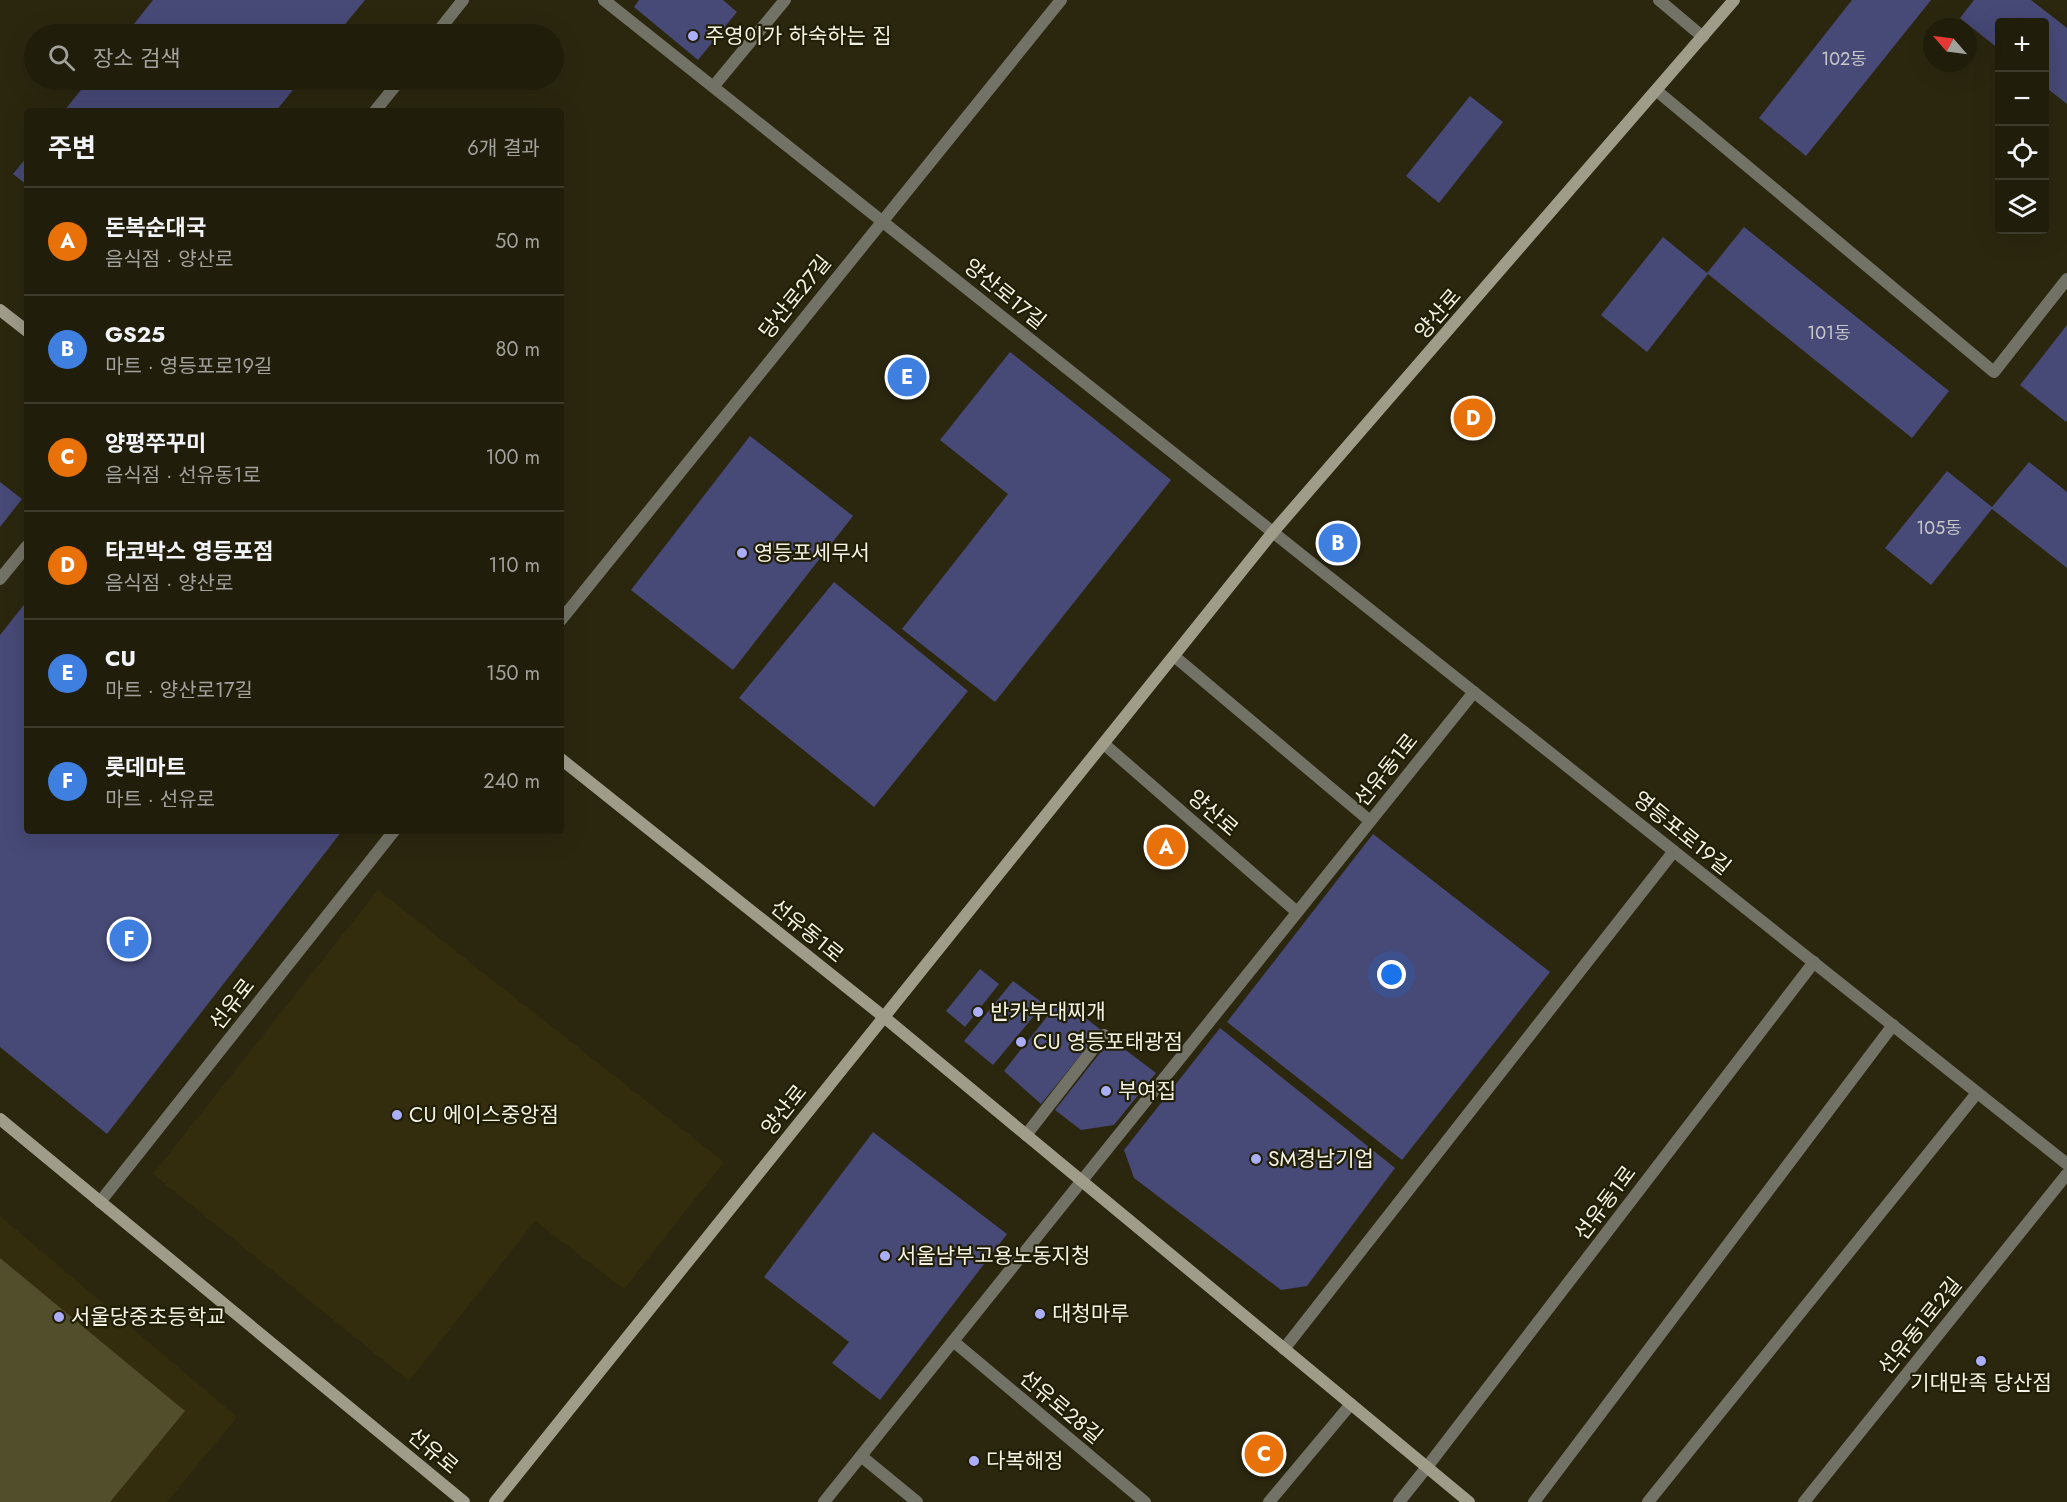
<!DOCTYPE html>
<html lang="ko">
<head>
<meta charset="utf-8">
<style>
  body { margin:0; font-family:Jost,"Noto Sans KR",sans-serif; background:#2d2a19; color:#f1f3f6 }
  .controls { position:absolute; right:18px; top:18px; display:grid; overflow:hidden; border-radius:6px; box-shadow:0 6px 24px #0002 }
  .controls button { width:54px; height:54px; display:grid; place-items:center; padding:0; border:0; border-bottom:2px solid #3d3b2c; background:#201d0b; color:#f1f3f6; font:30px sans-serif }
  .compass { position:absolute; left:1923px; top:18px; width:54px; height:54px; border-radius:50%; background:#201d0b; box-shadow:0 6px 24px #0002; rotate:298deg }
  .you { position:absolute; left:1392px; top:975px; width:21px; height:21px; margin:-15px; border:4px solid #fff; border-radius:50%; background:#1a73e8; box-shadow:0 0 0 9px #1a73e833 }
  .badge { display:grid; place-items:center; width:39px; height:39px; border-radius:50%; background:#ea580c; color:#fff; font-size:20px; font-weight:700 }
  .pin { position:absolute; translate:-50% -50%; border:3px solid #fff; box-shadow:0 2px 6px #0006 }
  .list { margin:0; padding:0; list-style:none }
  h2 { display:flex; justify-content:space-between; align-items:center; height:78px; margin:0; padding:0 24px; font-size:26px }
  h2 small { font-size:20px; font-weight:400; color:#a2a29d }
  .list li { display:grid; grid-template-columns:39px 1fr auto; gap:18px; align-items:center; box-sizing:border-box; height:108px; padding:0 24px; border-top:2px solid #3d3b2c }
  .list b { display:block; font-size:22px; white-space:nowrap }
  .list p { margin:0; font-size:20px; white-space:nowrap; color:#a2a29d }
  .list em { font-size:20px; font-style:normal; color:#a2a29d }
  .icon { flex:none; width:33px; height:33px; fill:none; stroke:currentColor; stroke-width:2; stroke-linecap:round; stroke-linejoin:round }
  .map { position:relative; flex:none; width:2067px; height:1502px; overflow:hidden }
  .search { position:absolute; background:#201d0b; box-shadow:0 6px 24px #0002; left:24px; top:24px; width:540px; height:66px; display:flex; align-items:center; gap:15px; box-sizing:border-box; padding:0 21px; border-radius:33px; color:#a2a29d; font-size:22px }
  .panel { position:absolute; background:#201d0b; box-shadow:0 6px 24px #0002; left:24px; top:108px; width:540px; height:726px; border-radius:6px }
  .map>svg:first-child { display:block }
  .built { fill:#332d0d }
  .green { fill:#524d2b }
  .building { fill:#474977 }
  .lines { fill:none; stroke-linecap:round; stroke-linejoin:round }
  .lane { stroke:#737266; stroke-width:12 }
  .street { stroke:#737266; stroke-width:12 }
  .secondary { stroke:#9f9c8a; stroke-width:12 }
  .poi-dot { fill:#abaffb; stroke:#211e06; stroke-width:2 }
  .labels { text-anchor:middle; stroke-width:4.5; stroke-linejoin:round; paint-order:stroke }
  .number-label { font-size:18px; fill:#c9c8c9 }
  .poi-label { font-size:21px; fill:#f4f2e4; stroke:#211e06; text-anchor:start }
  .street-label { font-size:21px; fill:#f4f2e4; stroke:#211e06 }
</style>
</head>
<body>
<div class="map">
<svg width="2067" height="1502" viewBox="0 0 2067 1502">
  <rect width="100%" height="100%" fill="#2b270f"/>
  <!-- built -->
  <path class="built" d="M378 890 724 1162 624 1289 535 1221 409 1381 153 1174Z
    M0 1216 237 1417 167 1502H0Z"/>
  <!-- green -->
  <path class="green" d="M0 1258 185 1411 110 1502H0Z"/>
  <!-- building -->
  <path class="building" d="M153 0H365L337 34H126Z
    M639 0H723L737 12 698 60 634 7Z
    M1852 0H1931L1806 156 1759 118Z
    M1974 0H2031L2067 28V104L2044 86V22H2000V50L1960 18Z
    M89 80H301L276 111H64Z
    M1470 96 1503 122 1439 203 1406 176Z
    M27 157V185L13 174Z
    M1744 227 1949 391 1912 438 1708 274 1647 352 1601 315 1663 237 1707 273Z
    M2067 325V420L2066 422 2020 385Z
    M1010 352 1171 480 995 702 902 629 1008 494 940 440Z
    M750 436 853 516 733 670 631 590Z
    M2029 462 2067 492V568L1992 509 1931 585 1885 548 1947 471 1992 507Z
    M0 482 22 499 0 527Z
    M834 582 968 691 874 807 739 698Z
    M27 601V831H342L107 1134 0 1047V635Z
    M1373 834 1550 972 1402 1160 1227 1022Z
    M980 969 999 984 965 1027 946 1011Z
    M1013 981 1044 1004 993 1065 964 1041Z
    M1061 999 1101 1030 1041 1104 1004 1071Z
    M1220 1028 1395 1168 1307 1286 1281 1290 1134 1178 1124 1150Z
    M1111 1039 1156 1073 1114 1125 1081 1130 1055 1110Z
    M873 1132 1007 1234 880 1400 832 1363 849 1342 764 1277Z"/>
  <g class="lines">
    <!-- lane -->
    <path class="lane" d="M1026 1135 1104 1035
      M953 1341 1145 1502
      M861 1456 917 1502
      M1269 1502 1351 1404
      M1399 1502 1427 1467 1814 962
      M1534 1502 1893 1025
      M1648 1502 1977 1093"/>
    <!-- street -->
    <path class="street" d="M604 0 2067 1164
      M1659 0 1703 37
      M436 34 463 0
      M713 87 785 0
      M1657 91 1994 372 2067 279
      M375 111 400 80
      M0 579 27 546
      M561 620 1061 0
      M1174 656 1370 821
      M1104 744 1297 912
      M100 1202 394 831
      M1284 1349 1674 851
      M824 1502 1474 692
      M1804 1502 2067 1174"/>
    <!-- secondary -->
    <path class="secondary" d="M0 310 27 331
      M561 759 884 1017 1469 1502
      M0 1119 464 1502
      M495 1502 1273 532 1734 0"/>
  </g>
  <!-- markers -->
  <g class="poi-dot">
    <circle cx="693" cy="36" r="6"/>
    <circle cx="742" cy="553" r="6"/>
    <circle cx="978" cy="1012" r="6"/>
    <circle cx="1021" cy="1042" r="6"/>
    <circle cx="1106" cy="1091" r="6"/>
    <circle cx="397" cy="1115" r="6"/>
    <circle cx="1256" cy="1159" r="6"/>
    <circle cx="885" cy="1256" r="6"/>
    <circle cx="1040" cy="1314" r="6"/>
    <circle cx="59" cy="1317" r="6"/>
    <circle cx="1981" cy="1361" r="6"/>
    <circle cx="974" cy="1461" r="6"/>
  </g>
  <g class="labels">
    <!-- number labels -->
    <g class="number-label">
      <text x="1844" y="65">102동</text>
      <text x="1829" y="339">101동</text>
      <text x="1939" y="534">105동</text>
    </g>
    <!-- poi labels -->
    <g class="poi-label">
      <text x="705" y="43">주영이가 하숙하는 집</text>
      <text x="754" y="560">영등포세무서</text>
      <text x="990" y="1019">반카부대찌개</text>
      <text x="1033" y="1049">CU 영등포태광점</text>
      <text x="1118" y="1098">부여집</text>
      <text x="409" y="1122">CU 에이스중앙점</text>
      <text x="1268" y="1166">SM경남기업</text>
      <text x="897" y="1263">서울남부고용노동지청</text>
      <text x="1052" y="1321">대청마루</text>
      <text x="71" y="1324">서울당중초등학교</text>
      <text x="1981" y="1390" text-anchor="middle">기대만족 당산점</text>
      <text x="986" y="1468">다복해정</text>
    </g>
    <!-- street labels -->
    <g class="street-label">
      <text transform="translate(1005 294) rotate(39)" y="7">양산로17길</text>
      <text transform="translate(795 297) rotate(-51)" y="7">당산로27길</text>
      <text transform="translate(1438 314) rotate(-49)" y="7">양산로</text>
      <text transform="translate(1386 770) rotate(-51)" y="7">선유동1로</text>
      <text transform="translate(1213 813) rotate(41)" y="7">양산로</text>
      <text transform="translate(1682 833) rotate(39)" y="7">영등포로19길</text>
      <text transform="translate(807 931) rotate(39)" y="7">선유동1로</text>
      <text transform="translate(232 1004) rotate(-52)" y="7">선유로</text>
      <text transform="translate(784 1110) rotate(-51)" y="7">양산로</text>
      <text transform="translate(1605 1203) rotate(-53)" y="7">선유동1로</text>
      <text transform="translate(1920 1326) rotate(-51)" y="7">선유동1로2길</text>
      <text transform="translate(1061 1407) rotate(40)" y="7">선유로28길</text>
      <text transform="translate(433 1451) rotate(40)" y="7">선유로</text>
    </g>
  </g>
</svg>
<div class="controls">
<button>+</button>
<button>−</button>
<button><svg class="icon" aria-label="locate" viewBox="0 0 24 24"><circle cx="12" cy="12" r="6"/><path d="M12 2v4M12 18v4M2 12h4M18 12h4"/></svg></button>
<button><svg class="icon" aria-label="layers" viewBox="0 0 24 24"><path d="M12 4l9 5-9 5-9-5zM3 14l9 5 9-5"/></svg></button>
</div>
<svg class="compass" viewBox="-18 -18 36 36"><path d="M0-13l5 13h-10z" fill="#e53935"/><path d="M0 13l5-13h-10z" fill="#a2a29d"/></svg>
<div class="you"></div>
<div class="pin badge" style="left:1166px;top:847px;background:#e8710a">A</div>
<div class="pin badge" style="left:1338px;top:543px;background:#3f7fe0">B</div>
<div class="pin badge" style="left:1264px;top:1454px;background:#e8710a">C</div>
<div class="pin badge" style="left:1473px;top:418px;background:#e8710a">D</div>
<div class="pin badge" style="left:907px;top:377px;background:#3f7fe0">E</div>
<div class="pin badge" style="left:129px;top:939px;background:#3f7fe0">F</div>
<div class="search"><svg class="icon" aria-label="search" viewBox="0 0 24 24"><circle cx="10" cy="10" r="6"/><path d="M15 15l6 6"/></svg>장소 검색</div>
<section class="panel">
<h2>주변<small>6개 결과</small></h2>
<ul class="list">
<li><span class="badge" style="background:#e8710a">A</span><div><b>돈복순대국</b><p>음식점 · 양산로</p></div><em>50 m</em></li>
<li><span class="badge" style="background:#3f7fe0">B</span><div><b>GS25</b><p>마트 · 영등포로19길</p></div><em>80 m</em></li>
<li><span class="badge" style="background:#e8710a">C</span><div><b>양평쭈꾸미</b><p>음식점 · 선유동1로</p></div><em>100 m</em></li>
<li><span class="badge" style="background:#e8710a">D</span><div><b>타코박스 영등포점</b><p>음식점 · 양산로</p></div><em>110 m</em></li>
<li><span class="badge" style="background:#3f7fe0">E</span><div><b>CU</b><p>마트 · 양산로17길</p></div><em>150 m</em></li>
<li><span class="badge" style="background:#3f7fe0">F</span><div><b>롯데마트</b><p>마트 · 선유로</p></div><em>240 m</em></li>
</ul>
</section>
</div>
</body>
</html>
